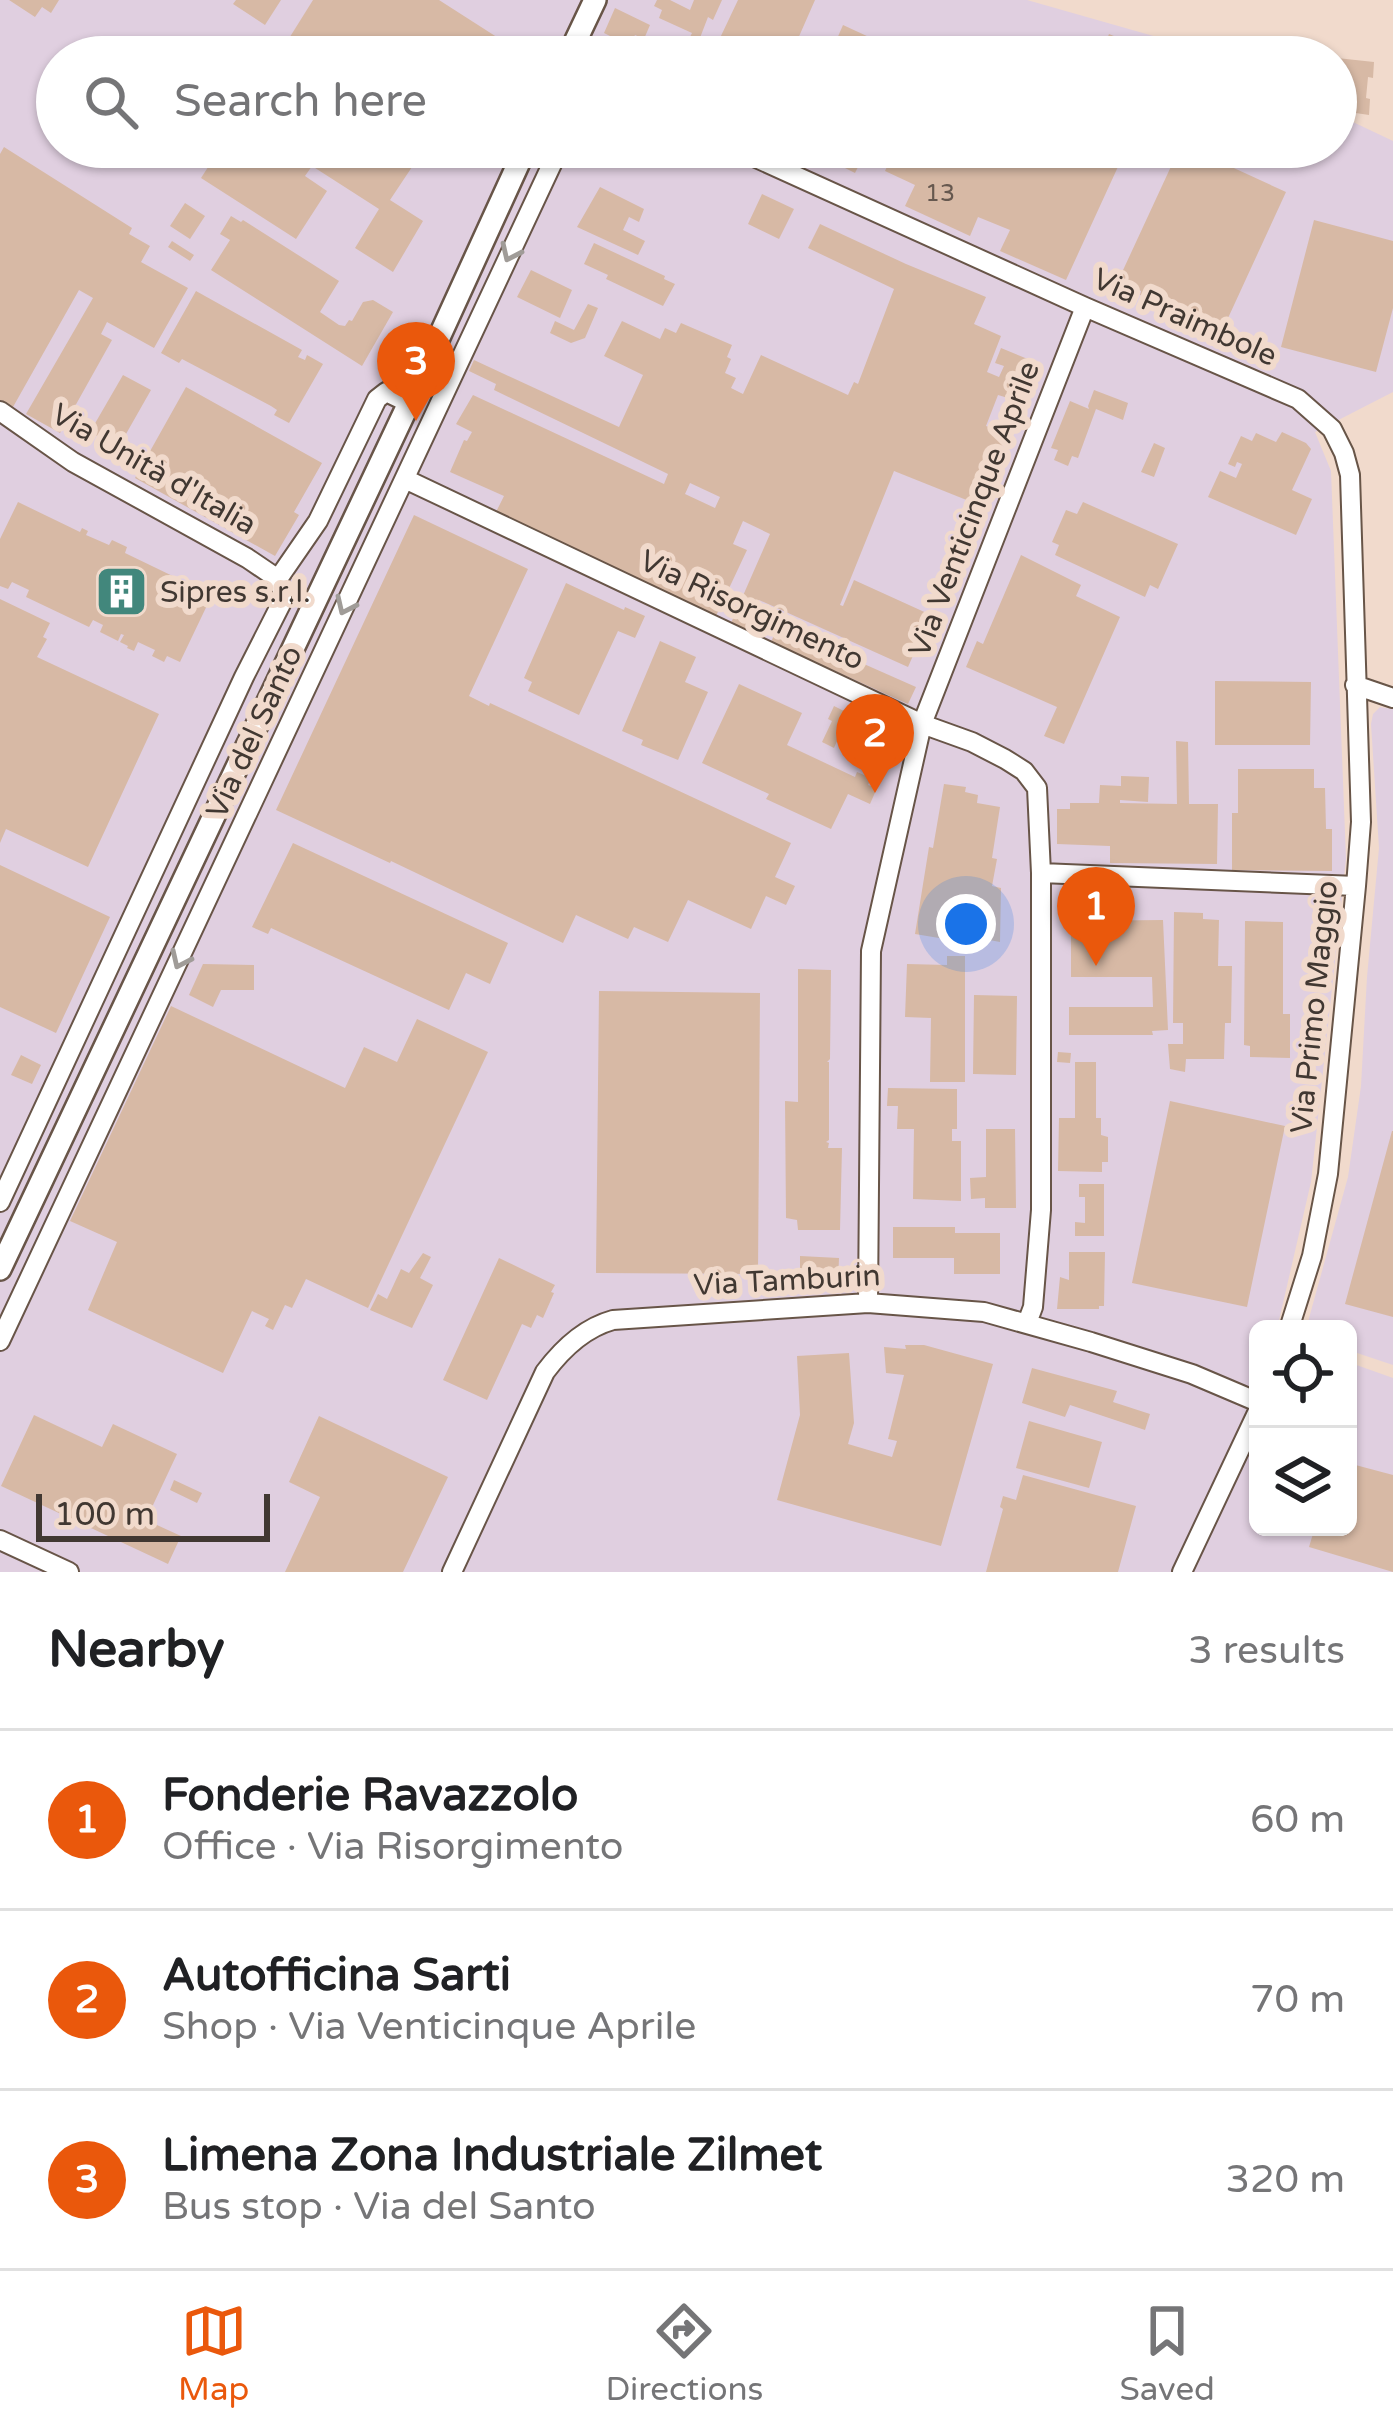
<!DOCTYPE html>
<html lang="en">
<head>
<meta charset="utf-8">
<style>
  body { margin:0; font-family:"Varela Round",sans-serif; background:#f6f6f6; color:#202124 }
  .controls { position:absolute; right:36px; bottom:36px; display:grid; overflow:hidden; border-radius:18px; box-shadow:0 3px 9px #0004 }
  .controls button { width:108px; height:108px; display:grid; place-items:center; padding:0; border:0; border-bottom:3px solid #e0e0e0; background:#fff; color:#202124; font:60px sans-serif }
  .scale { position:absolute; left:36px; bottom:30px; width:234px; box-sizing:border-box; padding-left:12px; border:6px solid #413832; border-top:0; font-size:33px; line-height:42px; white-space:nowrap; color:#413832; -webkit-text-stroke:9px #f1dacc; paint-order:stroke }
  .you { position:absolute; left:966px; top:924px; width:42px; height:42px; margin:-30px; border:9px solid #fff; border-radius:50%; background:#1a73e8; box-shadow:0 0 0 18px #1a73e833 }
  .badge { display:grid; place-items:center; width:78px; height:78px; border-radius:50%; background:#ea580c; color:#fff; font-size:39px; font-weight:700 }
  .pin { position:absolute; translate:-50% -99px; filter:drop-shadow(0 3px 6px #0008) }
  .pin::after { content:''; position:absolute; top:63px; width:42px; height:36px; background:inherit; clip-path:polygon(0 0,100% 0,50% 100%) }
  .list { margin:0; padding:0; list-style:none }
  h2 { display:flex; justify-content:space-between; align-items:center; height:156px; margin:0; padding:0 48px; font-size:51px }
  h2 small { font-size:39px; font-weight:400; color:#757577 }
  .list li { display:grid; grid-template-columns:78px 1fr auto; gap:36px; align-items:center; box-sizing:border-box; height:180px; padding:0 48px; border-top:3px solid #e0e0e0 }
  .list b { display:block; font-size:45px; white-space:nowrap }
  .list p { margin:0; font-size:39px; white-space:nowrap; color:#757577 }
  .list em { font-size:39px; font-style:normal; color:#757577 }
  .icon { flex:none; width:66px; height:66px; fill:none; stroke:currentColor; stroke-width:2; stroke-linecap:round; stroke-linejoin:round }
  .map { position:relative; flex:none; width:1393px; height:1572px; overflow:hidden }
  .search { position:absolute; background:#fff; box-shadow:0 3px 9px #0004; left:36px; right:36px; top:36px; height:132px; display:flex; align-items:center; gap:30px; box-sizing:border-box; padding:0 42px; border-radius:66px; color:#757577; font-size:45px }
  .sheet { height:696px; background:#fff }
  nav { display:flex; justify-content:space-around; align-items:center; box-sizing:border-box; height:168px; border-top:3px solid #e0e0e0; background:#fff; font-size:33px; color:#757577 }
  nav a { display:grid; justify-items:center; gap:6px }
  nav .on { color:#ea580c }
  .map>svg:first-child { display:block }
  .industrial { fill:#e0cfe0 }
  .building { fill:#d7b9a5; fill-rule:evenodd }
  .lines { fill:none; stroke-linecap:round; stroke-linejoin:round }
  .minor-casing { stroke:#685548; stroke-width:22 }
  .tertiary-casing { stroke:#685548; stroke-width:26 }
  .minor { stroke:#fff; stroke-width:18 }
  .tertiary { stroke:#fff; stroke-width:21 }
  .oneway { stroke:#a09c98 }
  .labels { text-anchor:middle; stroke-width:12; stroke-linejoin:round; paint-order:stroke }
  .number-label { font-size:24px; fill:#66584f }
  .street-label { font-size:30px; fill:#413832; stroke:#f1dacc }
  .poi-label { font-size:30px; fill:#413832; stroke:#f1dacc; text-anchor:start }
</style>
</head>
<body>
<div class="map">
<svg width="1393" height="1572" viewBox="0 0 1393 1572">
  <rect width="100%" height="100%" fill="#f1dacc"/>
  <!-- industrial -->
  <path class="industrial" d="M0 0H1027L1185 45 1211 57H57V147H1336V114L1393 141V392L1315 432 1331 471 1346 859 1311 1182 1277 1329H1258V1527H1348V1362L1393 1378V1572H0Z
    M1380 707 1393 709V1365L1348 1350V1329H1306L1348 1177 1361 1086 1367 977 1379 848 1371 724 1373 714Z"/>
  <!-- building -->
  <path class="building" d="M9 0H59L51 13 42 7 35 17Z
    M236 0H281L265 25 233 4Z
    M313 0H439L528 57H313L288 40Z
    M657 0H670L690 10 694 0H722L713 20 708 17 698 43 689 39 692 33 659 18 662 10 654 6Z
    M738 0H815L790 57H711Z
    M615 8 650 25 644 39 635 35 630 46 621 42 617 51 608 46 612 37 604 33Z
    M843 25 895 49 891 57H829Z
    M1109 34 1165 57H1100Z
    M668 44 694 57H661Z
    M1337 58 1374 62 1373 78 1368 77 1366 98 1370 99 1369 115 1349 112 1352 82 1336 81Z
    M4 147 132 228 129 234 150 246 141 262 188 288 154 348 107 322 101 334 112 340 60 433 26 414 93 298 79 290 13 407 0 400V154Z
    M151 147H196L183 167Z
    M221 147H394L416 161 390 200 423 221 393 272 355 248 379 209 312 166 305 176 327 191 296 239 201 178Z
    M803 147H868L855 173Z
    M896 147H1099L1122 158 1066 280 1000 251 1010 230 978 217 970 236 905 206 915 185 885 171Z
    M1180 147H1188L1286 192 1223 329 1201 319 1200 322 1140 295 1141 291 1118 281Z
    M600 187 644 209 639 222 629 217 623 230 645 241 638 255 577 227Z
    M762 194 794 209 779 239 748 224Z
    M185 203 205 216 190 239 170 226Z
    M231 216 241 222 243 220 339 281 320 312 339 325 345 326 349 320 352 321 363 302 373 300 393 312 362 366 211 270 230 240 220 234Z
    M1314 220 1393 241V308L1376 372 1281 347Z
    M820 224 906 264 986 297 974 324 1001 336 987 372 999 377 1004 366 995 363 1001 348 1035 362 1030 376 1023 373 1018 385 1031 390 1025 403 998 395 986 426 1006 433 1005 439 979 505 894 471 840 605 843 606 854 580 931 615 908 667 759 600 746 630 731 623 770 534 743 521 733 544 747 550 716 616 495 514 504 496 450 472 464 440 467 441 472 432 456 424 473 395 664 484 668 474 494 390 496 384 469 371 474 360 619 427 643 375 604 356 622 321 660 339 665 328 676 333 681 323 732 345 727 357 731 359 725 373 736 378 731 388 743 394 761 355 848 395 854 382 858 384 894 289 808 248ZM690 483 720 497 715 508 685 494Z
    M172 241 194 255 190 261 168 247Z
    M594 243 665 276 664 279 675 284 663 306 606 279 608 275 584 264Z
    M531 270 572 290 560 318 517 297Z
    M196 291 302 350 298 357 305 360 307 355 323 364 289 423 274 415 277 410 271 406 182 359 179 363 161 353Z
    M588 304 598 308 585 338 571 343 550 333 555 321 574 330Z
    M123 375 151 390 118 448 90 432Z
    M186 387 322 463 294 512 299 515 275 556 135 478Z
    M1094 390 1128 403 1123 420 1096 409 1078 458 1072 456 1068 466 1054 460 1058 450 1051 448 1070 401 1089 409 1088 406Z
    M1282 432 1306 443 1311 449 1292 490 1312 499 1296 535 1208 497 1220 471 1236 478 1242 464 1237 462 1235 467 1228 464 1241 436 1252 441 1256 433 1276 442Z
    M1154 443 1165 448 1154 477 1141 472Z
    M18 502 80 532 82 528 88 531 86 535 109 545 112 540 127 547 125 553 212 595 180 662 167 656 164 662 152 656 155 650 138 642 134 651 127 648 128 646 120 642 124 635 121 634 118 641 100 632 103 625 93 620 89 627 26 597 29 590 12 582 8 589 0 586V539Z
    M1083 502 1178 544 1158 589 1150 585 1145 597 1055 555 1059 545 1052 542 1066 510 1077 514Z
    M414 515 528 569 469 696 489 706 490 703 791 843 775 877 795 886 786 905 766 896 751 929 688 900 668 942 634 927 628 939 576 915 563 943 391 861 390 863 276 810Z
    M1021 555 1081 585 1076 596 1120 617 1064 744 1044 736 1057 707 966 667 977 641 983 644Z
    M566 583 624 610 625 607 645 616 635 638 618 631 579 715 528 691 532 682 524 678Z
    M0 599 50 623 43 637 47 639 37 657 159 714 88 867 6 829 0 843Z
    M778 626 916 687 908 704 771 642Z
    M660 641 696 657 685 682 708 692 678 760 641 745 643 740 622 731Z
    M1215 681 1311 682 1310 745H1215Z
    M739 684 802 713 787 745 855 777 857 772 871 778 868 785 877 788 870 804 848 794 831 829 766 799 769 794 702 763Z
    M834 706 858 718 856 723 868 729 862 741 841 732 834 748 822 742 832 721 828 719Z
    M1176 741 1188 742 1189 804H1218L1217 864 1110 863V846L1057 844V809H1070V803H1099L1100 785 1121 786V776L1149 777 1148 802 1120 800V803L1177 804Z
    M1238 769H1314V788H1325L1326 829H1332V871L1232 870V813H1238Z
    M944 784 966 787 965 792 978 795 977 803 1000 807 992 858 997 859 992 886 1001 888 1000 942 946 932 945 939 915 934 929 847 933 848Z
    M293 843 508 943 490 984 466 973 449 1010 271 928 268 934 252 927Z
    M0 865 110 917 56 1033 0 1007Z
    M1174 912 1203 913V919L1219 920 1218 966H1232L1231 1023H1225L1224 1059H1186L1185 1072 1170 1069 1168 1044H1183V1023H1173Z
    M1163 920 1168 1030 1152 1031 1153 1035H1069V1007H1153L1152 977H1071V921Z
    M1245 921 1283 922V1014H1290V1058L1250 1057V1046L1244 1045Z
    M947 956H965V1082H930L931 1018 905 1017 907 964 947 965Z
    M203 964 254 965V990H221L213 1007 189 995Z
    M798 969 831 970 830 1059 827 1062H829V1140L826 1142 829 1143 828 1148H842L840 1230H798L797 1220 786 1218 785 1101 798 1102Z
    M599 991 760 993 758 1274 596 1273Z
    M974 995 1017 996 1016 1075 973 1074Z
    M171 1006 345 1088 364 1047 397 1062 417 1019 488 1052 368 1308 306 1279 292 1308 285 1305 273 1330 265 1326 269 1319 252 1311 223 1373 88 1310 117 1242 70 1221Z
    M1058 1052 1071 1053 1070 1063 1057 1062Z
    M21 1055 41 1065 32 1084 11 1075Z
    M1075 1062H1096V1118H1101V1135L1108 1137V1162H1102V1172L1058 1171 1059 1118H1075Z
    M888 1088 957 1089V1129H952V1141H961V1201L913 1199 914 1129H897L898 1106H887Z
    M1170 1101 1285 1126 1247 1307 1132 1283Z
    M986 1129H1015L1016 1208H985V1198L971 1199 970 1178 986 1177Z
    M1392 1131H1393V1317L1345 1304Z
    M1079 1184H1104V1236H1075V1222L1085 1223V1197H1079Z
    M893 1227H955V1233H1000V1274H954V1258H893Z
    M1069 1252H1105L1104 1306H1099V1309H1057L1060 1277 1069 1280Z
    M423 1253 431 1257 420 1278 433 1285 412 1328 370 1310 378 1294 387 1299 401 1269 409 1273Z
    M800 1256 839 1258 838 1283 800 1284Z
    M499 1258 555 1285 551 1292 554 1293 543 1318 537 1315 531 1328 522 1324 487 1400 443 1380Z
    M905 1345H924L993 1364 941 1546 777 1500 800 1415 797 1356 849 1353 854 1423 848 1444 892 1457 897 1441 888 1439 904 1375 886 1373 884 1347 906 1349Z
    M1032 1368 1117 1391 1113 1402 1150 1414 1145 1430 1070 1405 1065 1417 1022 1403Z
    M34 1415 102 1447 113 1424 177 1454 146 1520 181 1536 168 1564 1 1486Z
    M319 1416 448 1477 403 1572H285L320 1497 289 1482Z
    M1029 1421 1102 1442 1089 1488 1016 1468Z
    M1348 1463 1393 1475V1572L1309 1547 1315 1527H1348Z
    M1023 1475 1136 1506 1118 1572H986L1003 1509 1000 1507 1003 1496 1016 1500Z
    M174 1480 202 1493 197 1503 170 1490Z"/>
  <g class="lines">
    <defs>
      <path id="minor" d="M732 147 1085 307 1298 399 1332 429 1344 453 1350 475 1361 822 1356 886 1328 1174 1312 1256 1289 1329
        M0 411 73 462 247 558 278 579
        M405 479 922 724 972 742 1005 759 1024 771 1037 788 1041 873V1210L1033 1307 1027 1323
        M278 579 318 521 377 399 386 392 409 403
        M1355 685 1393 698
        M1041 873 1356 886
        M0 1202 244 677 282 602V590L278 579
        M868 1303 871 951 922 724 1085 307
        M0 1341 560 147
        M0 1540 69 1572
        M452 1572 545 1372C563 1348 584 1328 613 1320L868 1303 984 1312 1091 1342 1192 1374 1258 1402
        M1182 1572 1258 1411"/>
      <path id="tertiary" d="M568 57 595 0
        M0 1269 409 403 526 147"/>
    </defs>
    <!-- minor casing -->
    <use href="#minor" class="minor-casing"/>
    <!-- tertiary casing -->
    <use href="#tertiary" class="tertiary-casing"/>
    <!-- minor -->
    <use href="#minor" class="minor"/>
    <!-- tertiary -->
    <use href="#tertiary" class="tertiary"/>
  </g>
  <!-- one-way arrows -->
  <defs><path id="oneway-chevron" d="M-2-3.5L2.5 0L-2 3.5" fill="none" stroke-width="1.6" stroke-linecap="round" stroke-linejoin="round" transform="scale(3)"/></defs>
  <g class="oneway">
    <use href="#oneway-chevron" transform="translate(510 253) rotate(115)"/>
    <use href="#oneway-chevron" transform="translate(345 606) rotate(115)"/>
    <use href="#oneway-chevron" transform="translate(180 960) rotate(115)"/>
  </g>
  <!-- icons -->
  <defs>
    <symbol id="building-square" viewBox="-11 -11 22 22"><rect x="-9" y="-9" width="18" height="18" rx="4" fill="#42877c" stroke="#f1dacc"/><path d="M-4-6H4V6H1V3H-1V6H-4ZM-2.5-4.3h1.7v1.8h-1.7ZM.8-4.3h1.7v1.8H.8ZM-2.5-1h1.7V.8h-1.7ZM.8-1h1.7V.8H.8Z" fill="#fff"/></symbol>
  </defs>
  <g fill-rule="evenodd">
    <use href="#building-square" x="92" y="562" width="59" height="59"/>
  </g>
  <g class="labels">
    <!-- number labels -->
    <g class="number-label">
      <text x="940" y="201">13</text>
    </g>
    <!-- street labels -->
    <g class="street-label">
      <text transform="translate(1185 317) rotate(24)" y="10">Via Praimbole</text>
      <text transform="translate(154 469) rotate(30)" y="10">Via Unità d'Italia</text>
      <text transform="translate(974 509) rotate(-69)" y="10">Via Venticinque Aprile</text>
      <text transform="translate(752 610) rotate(25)" y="10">Via Risorgimento</text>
      <text transform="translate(254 732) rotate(-65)" y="10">Via del Santo</text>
      <text transform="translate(1314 1007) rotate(-84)" y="10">Via Primo Maggio</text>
      <text transform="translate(787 1280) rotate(-3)" y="10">Via Tamburin</text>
    </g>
    <!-- poi labels -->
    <g class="poi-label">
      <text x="160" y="602">Sipres s.r.l.</text>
    </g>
  </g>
</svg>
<div class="controls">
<button><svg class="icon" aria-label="locate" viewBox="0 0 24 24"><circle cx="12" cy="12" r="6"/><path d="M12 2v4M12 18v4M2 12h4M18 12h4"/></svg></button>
<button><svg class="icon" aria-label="layers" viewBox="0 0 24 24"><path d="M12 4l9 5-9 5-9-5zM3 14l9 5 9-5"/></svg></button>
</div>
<div class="scale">100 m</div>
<div class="you"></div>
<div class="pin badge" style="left:1096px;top:966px">1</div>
<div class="pin badge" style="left:875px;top:793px">2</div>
<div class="pin badge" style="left:416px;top:421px">3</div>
<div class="search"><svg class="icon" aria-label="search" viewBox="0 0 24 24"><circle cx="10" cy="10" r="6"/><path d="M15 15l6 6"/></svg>Search here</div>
</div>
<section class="sheet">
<h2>Nearby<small>3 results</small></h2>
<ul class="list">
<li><span class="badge">1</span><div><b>Fonderie Ravazzolo</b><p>Office · Via Risorgimento</p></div><em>60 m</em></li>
<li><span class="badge">2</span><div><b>Autofficina Sarti</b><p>Shop · Via Venticinque Aprile</p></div><em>70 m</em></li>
<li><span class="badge">3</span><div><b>Limena Zona Industriale Zilmet</b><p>Bus stop · Via del Santo</p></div><em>320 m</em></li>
</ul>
</section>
<nav>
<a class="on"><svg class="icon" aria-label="map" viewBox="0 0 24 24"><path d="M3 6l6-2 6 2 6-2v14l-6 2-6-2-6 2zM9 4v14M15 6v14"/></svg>Map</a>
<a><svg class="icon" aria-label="directions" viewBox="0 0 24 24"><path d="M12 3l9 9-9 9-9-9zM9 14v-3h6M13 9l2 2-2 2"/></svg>Directions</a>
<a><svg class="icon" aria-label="saved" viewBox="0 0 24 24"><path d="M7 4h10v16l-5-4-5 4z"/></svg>Saved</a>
</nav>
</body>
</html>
